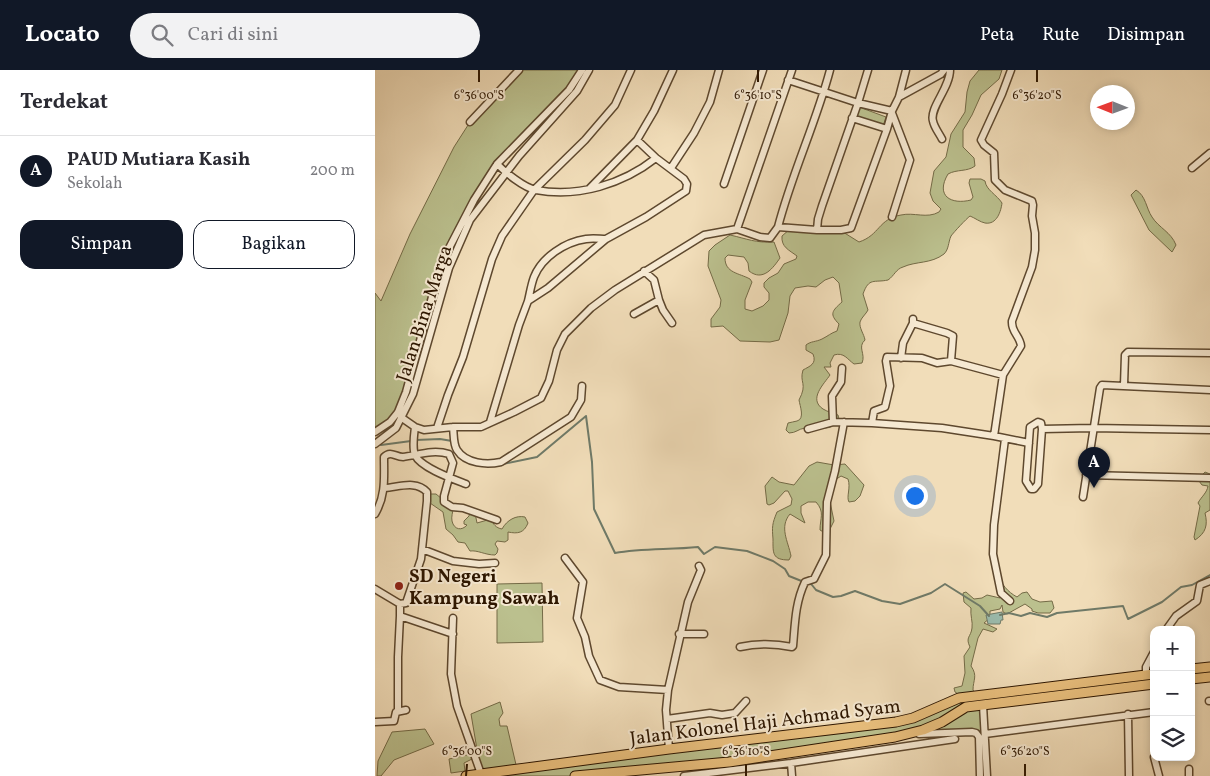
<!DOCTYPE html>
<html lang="id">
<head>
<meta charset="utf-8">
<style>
  body { margin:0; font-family:Vollkorn,serif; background:#f2f2f3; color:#2b2b33 }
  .controls { position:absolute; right:15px; bottom:15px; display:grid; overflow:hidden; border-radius:10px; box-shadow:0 2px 8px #0003 }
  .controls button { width:45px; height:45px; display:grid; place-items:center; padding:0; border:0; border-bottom:1px solid #e1e1e2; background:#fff; color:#2b2b33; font:25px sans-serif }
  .compass { position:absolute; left:715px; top:15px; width:45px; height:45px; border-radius:50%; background:#fff; box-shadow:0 2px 8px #0003; rotate:271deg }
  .you { position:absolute; left:539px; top:425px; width:18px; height:18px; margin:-12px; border:4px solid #fff; border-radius:50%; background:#1a73e8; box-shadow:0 0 0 8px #1a73e833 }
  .badge { display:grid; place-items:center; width:32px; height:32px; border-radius:50%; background:#111827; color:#fff; font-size:16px; font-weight:700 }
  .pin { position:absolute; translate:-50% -41px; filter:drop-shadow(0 1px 2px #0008) }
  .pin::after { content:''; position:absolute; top:26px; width:18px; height:15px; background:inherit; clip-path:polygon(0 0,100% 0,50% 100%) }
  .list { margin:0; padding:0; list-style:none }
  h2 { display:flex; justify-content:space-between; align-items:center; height:65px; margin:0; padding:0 20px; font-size:21px }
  h2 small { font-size:16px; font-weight:400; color:#7c7c81 }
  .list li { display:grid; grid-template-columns:32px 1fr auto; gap:15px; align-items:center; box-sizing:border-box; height:70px; padding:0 20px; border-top:1px solid #e1e1e2 }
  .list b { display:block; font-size:19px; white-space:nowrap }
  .list p { margin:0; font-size:16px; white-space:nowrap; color:#7c7c81 }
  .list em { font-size:16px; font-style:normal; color:#7c7c81 }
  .actions { display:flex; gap:10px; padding:15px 20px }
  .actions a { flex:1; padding:11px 0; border:1px solid #111827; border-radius:15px; text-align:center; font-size:18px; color:#111827 }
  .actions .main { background:#111827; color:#fff }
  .icon { flex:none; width:28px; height:28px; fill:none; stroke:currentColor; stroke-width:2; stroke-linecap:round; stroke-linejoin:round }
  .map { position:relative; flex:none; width:835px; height:706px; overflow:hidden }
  header { display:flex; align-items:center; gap:30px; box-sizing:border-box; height:70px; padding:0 25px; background:#111827; color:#fff }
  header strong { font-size:24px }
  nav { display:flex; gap:28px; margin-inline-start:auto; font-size:18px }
  .search { width:350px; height:45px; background:#f2f2f3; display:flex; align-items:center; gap:12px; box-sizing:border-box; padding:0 18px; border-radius:28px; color:#7c7c81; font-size:19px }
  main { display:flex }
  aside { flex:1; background:#fff }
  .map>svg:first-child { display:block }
  .green { fill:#bbc08e; stroke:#746b47 }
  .water { fill:#9bbcae; stroke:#6f7a68 }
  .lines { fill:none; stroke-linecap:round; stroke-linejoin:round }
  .stream { stroke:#6f7a68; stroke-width:2 }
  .minor-casing { stroke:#5e482e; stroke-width:9 }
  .major-casing { stroke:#2d1600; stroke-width:11 }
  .minor { stroke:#f6e9d2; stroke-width:6 }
  .major { stroke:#e8be7c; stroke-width:9 }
  .ticks { fill:none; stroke:#2d1600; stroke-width:2 }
  .poi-dot { fill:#8f2418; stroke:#f6e9d2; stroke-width:2 }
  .labels { text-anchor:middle; stroke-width:4; stroke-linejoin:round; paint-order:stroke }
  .street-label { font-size:19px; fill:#2d1600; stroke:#f6e9d2 }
  .poi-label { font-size:19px; font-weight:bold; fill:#2d1600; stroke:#f6e9d2; text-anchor:start }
  .ticks-label { font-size:12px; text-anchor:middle; fill:#2d1600; stroke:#f6e9d2; stroke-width:4; stroke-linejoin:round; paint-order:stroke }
</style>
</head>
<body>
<header>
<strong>Locato</strong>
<div class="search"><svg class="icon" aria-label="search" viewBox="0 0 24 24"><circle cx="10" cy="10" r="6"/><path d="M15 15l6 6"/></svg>Cari di sini</div>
<nav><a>Peta</a><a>Rute</a><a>Disimpan</a></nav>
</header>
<main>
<aside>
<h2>Terdekat<small></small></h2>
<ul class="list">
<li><span class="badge">A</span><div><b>PAUD Mutiara Kasih</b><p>Sekolah</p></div><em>200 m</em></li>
</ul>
<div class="actions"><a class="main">Simpan</a><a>Bagikan</a></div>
</aside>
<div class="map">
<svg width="835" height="706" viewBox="0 0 835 706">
  <rect width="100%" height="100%" fill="#f1ddb9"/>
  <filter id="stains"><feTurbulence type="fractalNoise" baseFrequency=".004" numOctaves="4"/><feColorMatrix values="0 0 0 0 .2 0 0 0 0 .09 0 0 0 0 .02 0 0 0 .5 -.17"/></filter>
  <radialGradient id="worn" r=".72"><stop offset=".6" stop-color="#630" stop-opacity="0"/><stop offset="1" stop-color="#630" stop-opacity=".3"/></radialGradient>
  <!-- green -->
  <path class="green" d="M144 0H207L194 20 122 94 72 182 23 342 0 362V223L6 231 35 164 79 77 95 52Z
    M604 0H627L624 9 606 25 597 45 588 60V77L599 88 600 96C592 102 582 99 573 104 560 126 576 135 596 130L598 127 594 113 595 109H606L610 111C611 120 622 125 627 133 626 141 622 155 610 153 605 152 600 148 595 146 591 149 579 162 576 166 573 173 574 179 569 184 556 194 541 191 528 197 521 199 519 206 513 210 499 213 494 207 488 224L493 240C491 244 486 248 485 252 484 258 489 264 490 270 482 277 491 284 487 293L479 294C472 289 469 282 459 285L455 293 456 297H449L455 305C449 314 433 329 448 339 453 342 458 343 463 345L464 349C457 364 442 355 430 358 423 359 421 363 414 363L411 360 413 353C416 352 419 352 422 351 430 349 425 336 424 330 433 313 424 313 428 300 435 296 442 294 438 284L431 280V275C436 271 441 272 447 269 453 266 456 263 462 261L464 254C454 244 457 241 467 232L464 213 458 207 450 210 441 217 433 216 420 218 415 226 413 243 404 270 395 272 365 271 348 256 336 257V249L345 237 346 230 333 196 334 181 340 175 355 165C373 169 380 173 399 172L405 188C398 198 388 212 374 201L373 193 369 187 353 185 350 188C350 203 364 203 375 209L377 212 370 230V239L377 241 388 236 394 230V223L389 217V213L394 208 403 203 409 194 421 189 422 186C414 180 406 177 407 166L415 159 468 162 484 172C505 165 503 149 526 145 539 142 552 149 564 142L566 139 558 131 555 123 559 101 571 87 576 64 590 42 592 22 595 11Z
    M484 37 511 47 508 56 481 46Z
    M761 120C771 126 771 138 777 147 784 158 796 162 801 175L797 182 774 160 756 125Z
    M442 392 459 395 470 394 489 415 485 426 480 431 474 432C471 427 476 418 473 409L466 406 460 410 458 421 454 427 459 451 454 461 450 463 445 460C445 448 450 442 441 432H433L426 436V443L430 453 415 444C404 457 413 471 416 486L414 490C397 490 398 483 398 469 397 457 397 454 402 442L416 435 417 429 413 421H410L399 433 394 435 392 434 390 416 397 407 404 412 419 415 434 396Z
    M830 402 835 404V440L830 443C833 455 831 463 820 470L819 467 825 436 823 433C826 427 832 423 833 416L827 415 824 411 825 407Z
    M55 424H61L78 438C78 442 76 447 77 451 79 460 87 461 92 455L89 454V451L94 446 95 442 100 443 102 453 116 449C118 454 121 458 127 459 132 450 141 445 150 447L153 453C149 463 143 464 133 462V470L130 472 122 471 120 474 123 479 122 483 120 485C110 485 103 480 95 481L90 473 83 472 78 465 71 459 68 442 55 433Z
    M621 487C624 492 623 497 624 503 625 514 633 522 642 527L647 523 652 522 657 529 665 532 677 531 679 538 675 543H663L657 541V539L650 534 632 544 628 542 627 535 625 539 615 541V548L609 553 622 559 618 562 608 559 603 568 596 596C603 606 598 610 598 620L602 626 779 604V614L608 635 612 706H605L601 663 535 664 382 687 199 706H91L106 703 96 644 125 632 128 643 124 649 125 656H132L142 699 520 652 585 625 580 622 579 618 587 616 590 603 589 586 595 577C590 567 596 567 597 558 598 552 595 545 596 538L589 532 588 523 591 522 599 529 607 528 612 525 625 528 617 496V492Z
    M167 513 168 572 122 573V514Z
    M50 659 59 674 19 690 6 706H2L3 691 17 662Z
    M96 684 97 689 89 693 90 701 76 703 74 689Z"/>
  <!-- water -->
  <path class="water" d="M627 542 628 550H626L625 554H613L611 545Z"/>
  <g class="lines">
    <!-- stream -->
    <path class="stream" d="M41 370 65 369 77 371 78 373
      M5 373 6 375 36 371
      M128 394 162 387 211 346 217 392 219 439 240 483C267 478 295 480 323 477L329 484 340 477 372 481 398 491 410 499 414 506 429 512
      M434 513 437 515 441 520 458 527 466 526 480 521 507 531 525 534 556 523 570 514 605 536 614 546
      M625 545 634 543 646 546 655 543 672 547 682 543 748 536 753 549 787 532 806 517 817 515 835 505"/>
    <defs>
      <path id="minor" d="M493 0 483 33 447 136 443 149 442 160H466L476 158 512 59 517 41 524 27 531 0
        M413 10 483 33 517 41
        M524 27 566 4 569 0
        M477 48 512 59
        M95 52 144 0
        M567 69C564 63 559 57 558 51 554 38 575 18 575 0
        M122 94C130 102 149 118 161 120 203 128 248 114 281 88
        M296 98 319 63 335 32 344 0
        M817 98 835 83
        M349 114 388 0
        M214 119 262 70 279 41 298 0
        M517 147 535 90 517 43
        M403 157 442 160
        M362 159 417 0
        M284 230 288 240 297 253
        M153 231C155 223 156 215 159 207 167 187 190 172 211 169 218 168 225 169 231 169
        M259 244 284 230 279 210 269 201
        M538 253 572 263 578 266 576 291
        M526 288 528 273 538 253V249
        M749 315 750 285 753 282 835 283
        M23 342 27 348 40 357 49 360 78 357H106L139 342 166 328 174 311 182 280 190 264 216 238 240 220 329 165 362 159 385 167 395 168 403 157C417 103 441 53 455 0
        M115 352 144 255 153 231 173 218 231 169 271 147 311 121 312 114 309 109 281 88 262 70
        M458 352 457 326 466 312 467 298
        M663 352 666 353 667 359 663 414 659 419H656L651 411 655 357Z
        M497 353 499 341 510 337 515 316 511 291 512 287 547 288 562 293 576 291 628 305
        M40 357C39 365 37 378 40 385 46 398 78 409 91 414
        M78 357C79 364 78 374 82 380 91 394 112 395 126 392L196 347 206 330 207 316
        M62 358 73 325 88 287 117 189 127 166 159 120 210 70 240 35 256 0
        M433 359 458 352 497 353 567 358 619 366 654 373
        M667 359 717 358 835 360
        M0 362 15 352 23 342 31 322 63 205 72 182 99 130 122 94 194 20 207 0
        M619 366 628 305 646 276C645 266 636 262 637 251L657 197 660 180V163L657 146 658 135 657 131 630 120 620 110 619 83 609 75 606 70 627 24 636 0
        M630 369 619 455 618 484 626 523 635 531
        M0 374 21 358 38 324 74 198 95 150 144 86 202 21 214 0
        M711 405 835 408
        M10 418C24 417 41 410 52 422V431L46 489 31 533 25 534
        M708 427 725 318 727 315 835 320
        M0 444C11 425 9 408 9 387 16 380 20 387 28 387 43 385 58 379 74 384L78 393 69 426V432L77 437 88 438 122 450
        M47 479 78 491 104 494 120 493
        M190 488 208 512 202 548 210 567 214 586 225 610 244 617 293 620
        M0 519 25 534V546
        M78 548 76 604 82 636 106 704
        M791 560 801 546 822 531 825 515 835 511
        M304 564H329
        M365 577C383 573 398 573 417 577L418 576C420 554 420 533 430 512L439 509 451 485 452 432 460 401 469 352
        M771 605V597L779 582
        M834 631H835
        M608 635 612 706
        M23 642V587L25 546 78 564
        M753 644 754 706
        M292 649 335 643 347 645 360 643 371 631
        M0 652 19 651 21 642 31 640
        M544 664 597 662 601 663 604 667 605 706
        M610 664 779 642
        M294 679 291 640 293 620 313 532 326 500 324 496
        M779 687 784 706
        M416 693 417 706
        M814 699V706
        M309 706 416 693 580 669"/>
      <path id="major" d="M816 599 835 597
        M816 609 835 607
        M91 706 294 679 521 652 538 648 584 628 779 604
        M200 706 354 692 520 667 548 660 567 652 591 637 779 614"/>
    </defs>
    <!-- minor casing -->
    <use href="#minor" class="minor-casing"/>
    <!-- major casing -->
    <use href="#major" class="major-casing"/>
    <!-- minor -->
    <use href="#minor" class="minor"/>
    <!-- major -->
    <use href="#major" class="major"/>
  </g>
  <!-- ticks -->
  <path class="ticks" d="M104 12V0M383 12V0M662 12V0M91 706 92 694M371 706V694M650 706V694"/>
  <!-- markers -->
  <circle class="poi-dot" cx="24" cy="516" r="5"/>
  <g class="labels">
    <!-- street labels -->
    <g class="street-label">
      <text transform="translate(48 243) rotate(-72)" y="7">Jalan Bina Marga</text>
      <text transform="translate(390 651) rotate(-7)" y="7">Jalan Kolonel Haji Achmad Syam</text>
    </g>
    <!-- poi labels -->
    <g class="poi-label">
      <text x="34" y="512">SD Negeri<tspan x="34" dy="22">Kampung Sawah</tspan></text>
    </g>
  </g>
  <g class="ticks-label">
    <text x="104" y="29">6°36'00"S</text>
    <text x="383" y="29">6°36'10"S</text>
    <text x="662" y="29">6°36'20"S</text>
    <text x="92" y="685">6°36'00"S</text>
    <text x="371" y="685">6°36'10"S</text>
    <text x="650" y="685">6°36'20"S</text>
  </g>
  <rect width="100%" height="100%" filter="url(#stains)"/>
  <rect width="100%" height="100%" fill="url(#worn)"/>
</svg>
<div class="controls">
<button>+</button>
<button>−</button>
<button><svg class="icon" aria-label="layers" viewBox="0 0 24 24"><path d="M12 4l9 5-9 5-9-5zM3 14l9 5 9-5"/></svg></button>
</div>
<svg class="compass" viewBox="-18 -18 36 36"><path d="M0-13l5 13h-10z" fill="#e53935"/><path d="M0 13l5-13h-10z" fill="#7c7c81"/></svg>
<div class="you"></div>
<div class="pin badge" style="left:719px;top:418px">A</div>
</div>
</main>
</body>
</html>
